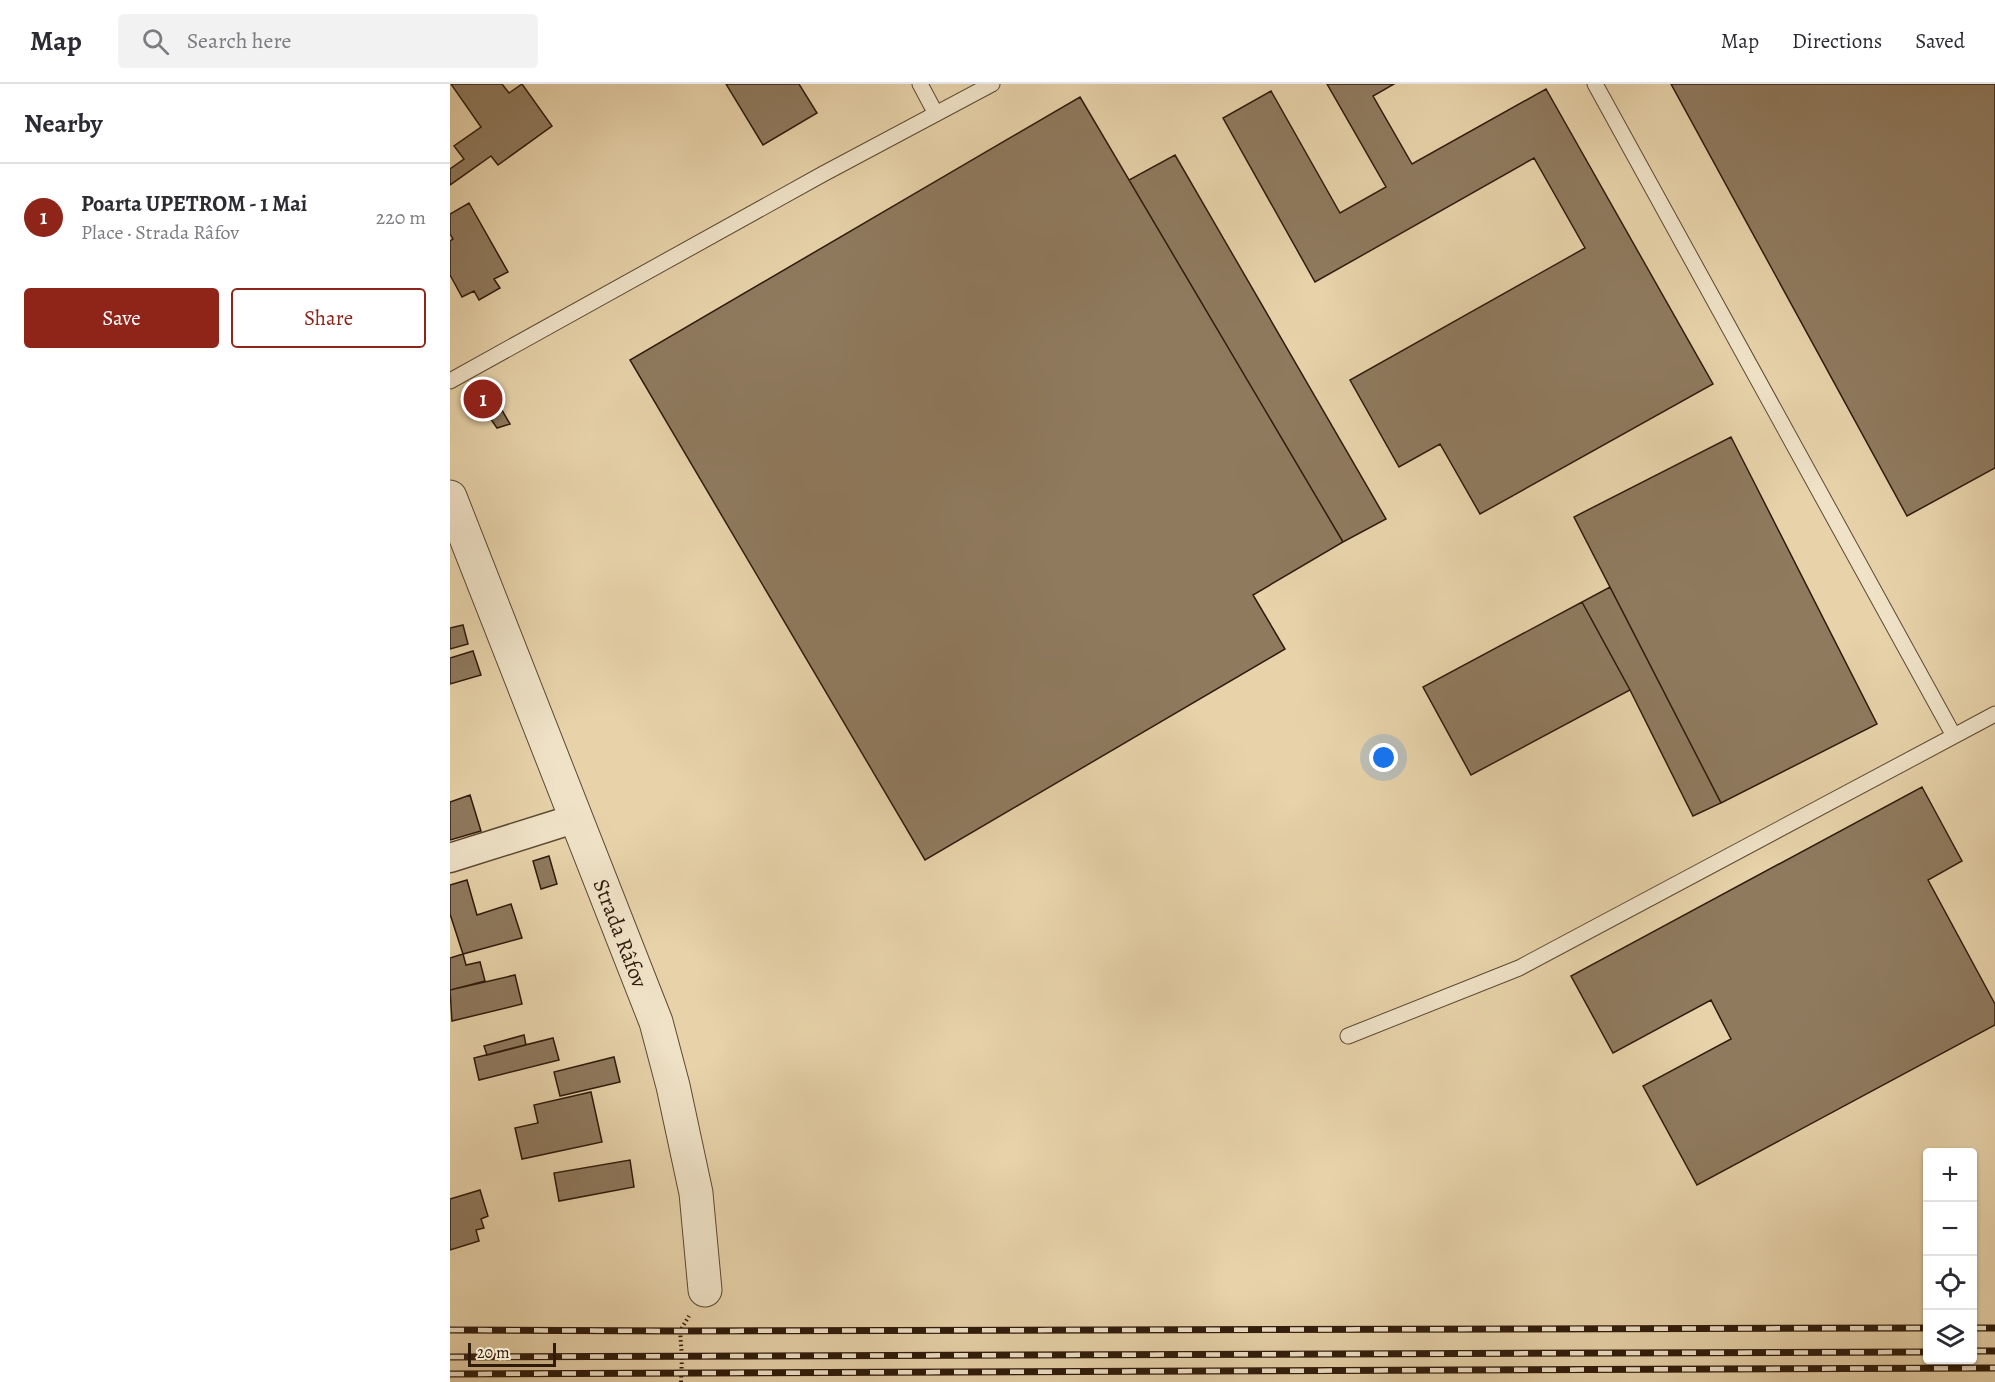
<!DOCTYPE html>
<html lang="en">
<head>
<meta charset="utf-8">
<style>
  body { margin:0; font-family:Alegreya,serif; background:#f2f2f3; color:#2b2b33 }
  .controls { position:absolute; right:18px; bottom:18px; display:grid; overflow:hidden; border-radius:6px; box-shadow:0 2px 4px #0004 }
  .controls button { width:54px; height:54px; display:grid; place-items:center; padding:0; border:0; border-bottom:2px solid #e1e1e2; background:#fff; color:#2b2b33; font:30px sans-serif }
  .scale { position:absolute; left:18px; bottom:15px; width:88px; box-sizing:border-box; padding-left:6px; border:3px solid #2f1b0c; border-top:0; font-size:16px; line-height:21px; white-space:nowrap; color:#2f1b0c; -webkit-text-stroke:4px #efe2c7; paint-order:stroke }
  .you { position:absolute; left:934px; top:674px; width:21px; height:21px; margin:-15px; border:4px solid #fff; border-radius:50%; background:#1a73e8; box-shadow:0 0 0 9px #1a73e833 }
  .badge { display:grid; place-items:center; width:39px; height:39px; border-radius:50%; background:#8f2418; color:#fff; font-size:20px; font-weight:700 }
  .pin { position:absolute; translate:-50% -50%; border:3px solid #fff; box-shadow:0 2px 6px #0006 }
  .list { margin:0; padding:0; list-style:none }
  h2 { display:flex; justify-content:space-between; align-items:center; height:78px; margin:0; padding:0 24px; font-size:26px }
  h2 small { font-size:20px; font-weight:400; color:#7c7c81 }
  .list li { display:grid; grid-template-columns:39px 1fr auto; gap:18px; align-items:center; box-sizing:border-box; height:108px; padding:0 24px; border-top:2px solid #e1e1e2 }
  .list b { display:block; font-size:22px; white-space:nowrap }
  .list p { margin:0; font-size:20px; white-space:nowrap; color:#7c7c81 }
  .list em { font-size:20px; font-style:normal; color:#7c7c81 }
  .actions { display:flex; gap:12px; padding:18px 24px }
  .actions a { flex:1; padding:14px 0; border:2px solid #8f2418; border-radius:6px; text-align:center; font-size:21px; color:#8f2418 }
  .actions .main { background:#8f2418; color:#fff }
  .icon { flex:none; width:33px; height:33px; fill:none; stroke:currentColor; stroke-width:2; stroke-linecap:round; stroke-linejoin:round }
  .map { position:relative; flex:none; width:1545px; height:1298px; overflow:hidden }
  header { display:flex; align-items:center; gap:36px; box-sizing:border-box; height:84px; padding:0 30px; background:#fff; border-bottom:2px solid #e1e1e2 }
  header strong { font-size:28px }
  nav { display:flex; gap:33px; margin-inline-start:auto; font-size:21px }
  .search { width:420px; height:54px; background:#f2f2f3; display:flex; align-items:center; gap:15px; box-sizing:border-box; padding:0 21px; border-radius:6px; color:#7c7c81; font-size:22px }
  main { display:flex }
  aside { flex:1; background:#fff }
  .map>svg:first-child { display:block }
  .building { fill:#8f7a5e; stroke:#2f1b0c; stroke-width:1.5 }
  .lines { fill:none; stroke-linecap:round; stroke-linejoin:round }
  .service-casing { stroke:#5d4933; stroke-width:17 }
  .minor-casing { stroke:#5d4933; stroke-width:31 }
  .tertiary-casing { stroke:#5d4933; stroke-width:35 }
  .path { stroke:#2f1b0c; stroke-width:4; stroke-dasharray:1.5 3; stroke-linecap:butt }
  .service { stroke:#efe2c7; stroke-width:15 }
  .minor { stroke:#efe2c7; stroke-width:28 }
  .tertiary { stroke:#efe2c7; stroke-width:33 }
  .rail-casing { stroke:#2f1b0c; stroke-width:7 }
  .rail { stroke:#efe2c7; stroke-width:4.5; stroke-dasharray:14; stroke-linecap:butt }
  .labels { text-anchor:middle; stroke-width:6; stroke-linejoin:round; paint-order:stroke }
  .street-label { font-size:22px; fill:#2f1b0c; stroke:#efe2c7 }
</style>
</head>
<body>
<header>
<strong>Map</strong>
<div class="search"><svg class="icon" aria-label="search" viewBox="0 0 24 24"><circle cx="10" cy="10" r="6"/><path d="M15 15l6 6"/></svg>Search here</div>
<nav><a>Map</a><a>Directions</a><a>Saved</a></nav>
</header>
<main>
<aside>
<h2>Nearby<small></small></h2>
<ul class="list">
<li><span class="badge">1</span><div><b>Poarta UPETROM - 1 Mai</b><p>Place · Strada Râfov</p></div><em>220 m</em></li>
</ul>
<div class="actions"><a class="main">Save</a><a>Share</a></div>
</aside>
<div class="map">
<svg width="1545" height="1298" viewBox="0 0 1545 1298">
  <rect width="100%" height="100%" fill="#e7d2a9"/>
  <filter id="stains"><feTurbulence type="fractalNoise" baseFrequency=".00333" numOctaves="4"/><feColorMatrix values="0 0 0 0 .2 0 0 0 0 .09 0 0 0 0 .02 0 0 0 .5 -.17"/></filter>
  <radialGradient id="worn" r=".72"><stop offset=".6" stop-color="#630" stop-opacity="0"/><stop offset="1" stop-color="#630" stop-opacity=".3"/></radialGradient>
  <!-- building -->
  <path class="building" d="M1 0H52L59 9 72 0 102 42 48 81 41 72 0 101V85L14 75 4 62 31 43Z
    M276 0H349L367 29 313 61Z
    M877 0H944L923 12 962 80 1096 5 1263 300 1030 430 990 360 949 383 900 296 1135 164 1084 74 865 198 773 34 821 7 890 129 936 103Z
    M1221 0H1545V384L1457 432Z
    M630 13 893 458 803 511 835 565 475 776 180 276Z
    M725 71 936 435 893 458 679 96Z
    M19 119 58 188 44 195 50 204 29 216 24 207 12 213 0 191V157L3 155 0 150V130Z
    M35 297 60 340 47 344 34 325 28 329 15 305Z
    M1281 353 1427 640 1271 719 1124 433Z
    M1160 503 1271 719 1243 732 1180 606 1132 518Z
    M1132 518 1180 606 1021 691 973 603Z
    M13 541 18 560 0 565V544Z
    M23 567 31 591 0 600V574Z
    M1472 703 1512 777 1478 796 1545 920V941L1247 1101 1193 1002 1281 955 1261 916 1163 969 1121 892Z
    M20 711 31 747 0 756V718Z
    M99 772 107 800 91 805 83 777Z
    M17 796 27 831 61 820 72 854 13 870 0 830V801Z
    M13 870 16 881 30 878 35 897 0 906V874Z
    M65 891 72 920 2 937 0 906Z
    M74 951 76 961 37 971 34 962Z
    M103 954 109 976 29 996 24 974Z
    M164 973 170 998 110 1012 104 988Z
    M141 1008 152 1058 72 1075 65 1044 88 1039 84 1021Z
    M180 1076 184 1103 109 1117 104 1089Z
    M30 1106 38 1132 31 1135 34 1144 26 1146 29 1157 0 1166V1115Z"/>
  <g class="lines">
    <defs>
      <path id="service" d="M470 0 486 30
        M1145 0 1504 652 1545 630
        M0 297 373 90 542 0
        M898 952 1069 884 1504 652"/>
      <path id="minor" d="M0 774 127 734"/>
      <path id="tertiary" d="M0 413 206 938 223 1002 246 1109 255 1206"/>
    </defs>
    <!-- service casing -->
    <use href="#service" class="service-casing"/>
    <!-- minor casing -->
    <use href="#minor" class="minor-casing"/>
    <!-- tertiary casing -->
    <use href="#tertiary" class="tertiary-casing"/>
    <!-- path -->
    <path class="path" d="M231 1298 232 1273 230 1247 239 1232"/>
    <!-- service -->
    <use href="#service" class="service"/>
    <!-- minor -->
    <use href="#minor" class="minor"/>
    <!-- tertiary -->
    <use href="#tertiary" class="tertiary"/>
    <defs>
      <path id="rail" d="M1522 1244H1545
        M0 1246 230 1247 1478 1244
        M1522 1267H1545
        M0 1273 1478 1268
        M0 1290 1545 1284"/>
    </defs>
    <!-- rail casing -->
    <use href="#rail" class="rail-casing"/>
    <!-- rail -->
    <use href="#rail" class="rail"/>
  </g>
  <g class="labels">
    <!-- street labels -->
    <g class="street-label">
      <text transform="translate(171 849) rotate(69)" y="8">Strada Râfov</text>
    </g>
  </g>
  <rect width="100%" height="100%" filter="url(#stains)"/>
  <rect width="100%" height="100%" fill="url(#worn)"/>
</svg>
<div class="controls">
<button>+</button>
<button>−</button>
<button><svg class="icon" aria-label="locate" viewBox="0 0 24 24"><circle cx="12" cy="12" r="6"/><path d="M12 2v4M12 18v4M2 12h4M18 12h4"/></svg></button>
<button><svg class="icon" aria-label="layers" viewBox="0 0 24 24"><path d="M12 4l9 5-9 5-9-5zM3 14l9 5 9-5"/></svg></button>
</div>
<div class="scale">20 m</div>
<div class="you"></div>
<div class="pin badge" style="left:33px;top:315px">1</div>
</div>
</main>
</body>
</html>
